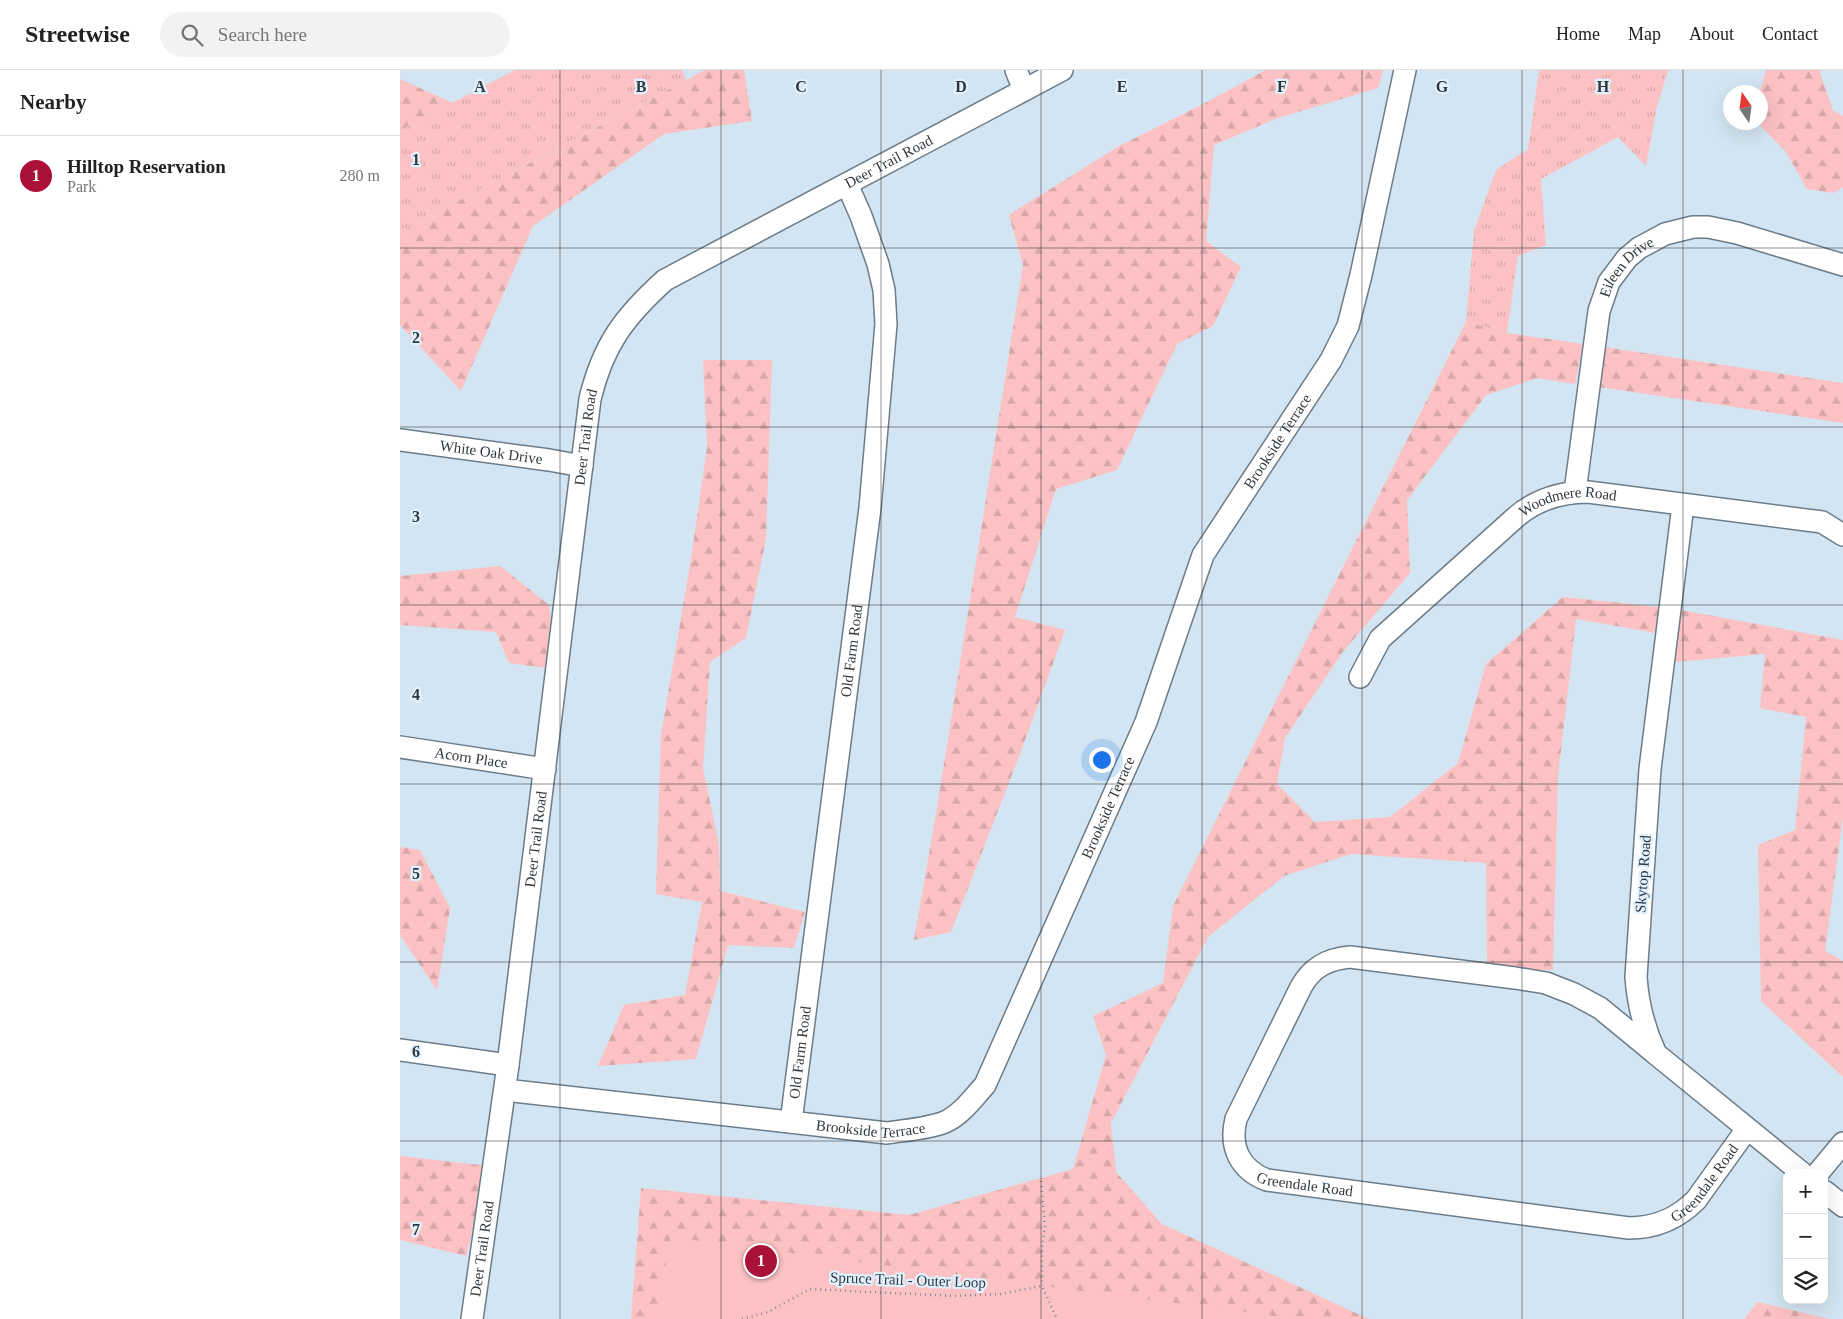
<!DOCTYPE html>
<html lang="en">
<head>
<meta charset="utf-8">
<style>
  body { margin:0; font-family:"Times New Roman",serif; background:#f2f2f2; color:#222 }
  .controls { position:absolute; right:15px; bottom:15px; display:grid; overflow:hidden; border-radius:10px; box-shadow:0 5px 20px #0002 }
  .controls button { width:45px; height:45px; display:grid; place-items:center; padding:0; border:0; border-bottom:1px solid #e0e0e0; background:#fff; color:#222; font:25px sans-serif }
  .compass { position:absolute; left:1323px; top:15px; width:45px; height:45px; border-radius:50%; background:#fff; box-shadow:0 5px 20px #0002; rotate:347deg }
  .you { position:absolute; left:701px; top:689px; width:18px; height:18px; margin:-12px; border:4px solid #fff; border-radius:50%; background:#1a73e8; box-shadow:0 0 0 8px #1a73e833 }
  .badge { display:grid; place-items:center; width:32px; height:32px; border-radius:50%; background:#a91236; color:#fff; font-size:16px; font-weight:700 }
  .pin { position:absolute; translate:-50% -50%; border:2px solid #fff; box-shadow:0 1px 5px #0006 }
  .list { margin:0; padding:0; list-style:none }
  h2 { display:flex; justify-content:space-between; align-items:center; height:65px; margin:0; padding:0 20px; font-size:21px }
  h2 small { font-size:16px; font-weight:400; color:#767676 }
  .list li { display:grid; grid-template-columns:32px 1fr auto; gap:15px; align-items:center; box-sizing:border-box; height:80px; padding:0 20px; border-top:1px solid #e0e0e0 }
  .list b { display:block; font-size:19px; white-space:nowrap }
  .list p { margin:0; font-size:16px; white-space:nowrap; color:#767676 }
  .list em { font-size:16px; font-style:normal; color:#767676 }
  .icon { flex:none; width:28px; height:28px; fill:none; stroke:currentColor; stroke-width:2; stroke-linecap:round; stroke-linejoin:round }
  .map { position:relative; flex:none; width:1443px; height:1249px; overflow:hidden }
  header { display:flex; align-items:center; gap:30px; box-sizing:border-box; height:70px; padding:0 25px; background:#fff; border-bottom:1px solid #e0e0e0 }
  header strong { font-size:24px }
  nav { display:flex; gap:28px; margin-inline-start:auto; font-size:18px }
  .search { width:350px; height:45px; background:#f2f2f2; display:flex; align-items:center; gap:12px; box-sizing:border-box; padding:0 18px; border-radius:28px; color:#767676; font-size:19px }
  main { display:flex }
  aside { flex:1; background:#fff }
  .map>svg:first-child { display:block }
  .grass { fill:url(#grass-tufts) }
  .forest { fill:url(#forest-firs) }
  .green { fill:#fcc2c3 }
  .lines { fill:none; stroke-linecap:round; stroke-linejoin:round }
  .minor-casing { stroke:#6c7c88; stroke-width:24 }
  .path { stroke:#7e8a93; stroke-width:2.5; stroke-dasharray:1 4; stroke-linecap:butt }
  .minor { stroke:#fff; stroke-width:21 }
  .grid { fill:none; stroke:#31383d; stroke-width:1; stroke-opacity:0.55 }
  .labels { text-anchor:middle; stroke-width:4.5; stroke-linejoin:round; paint-order:stroke }
  .street-label { font-size:15px; fill:#31383d; stroke:#e0f2ff }
  .grid-label { font-size:16px; text-anchor:middle; font-weight:bold; fill:#31383d; stroke:#e0f2ff; stroke-width:4.5; stroke-linejoin:round; paint-order:stroke }
</style>
</head>
<body>
<header>
<strong>Streetwise</strong>
<div class="search"><svg class="icon" aria-label="search" viewBox="0 0 24 24"><circle cx="10" cy="10" r="6"/><path d="M15 15l6 6"/></svg>Search here</div>
<nav><a>Home</a><a>Map</a><a>About</a><a>Contact</a></nav>
</header>
<main>
<aside>
<h2>Nearby<small></small></h2>
<ul class="list">
<li><span class="badge">1</span><div><b>Hilltop Reservation</b><p>Park</p></div><em>280 m</em></li>
</ul>
</aside>
<div class="map">
<svg width="1443" height="1249" viewBox="0 0 1443 1249">
  <defs>
    <pattern id="grass-tufts" width="24" height="20" patternUnits="userSpaceOnUse" patternTransform="scale(1.25)"><rect width="24" height="20" fill="#fcc2c3"/><path d="M3 7l-1-3M5 7V3M7 7l1-3M15 17l-1-3M17 17v-4M19 17l1-3" fill="none" stroke="#d8a7a8"/></pattern>
    <pattern id="forest-firs" width="22" height="20" patternUnits="userSpaceOnUse" patternTransform="scale(1.25)"><rect width="22" height="20" fill="#fcc2c3"/><path d="M5 1l3.5 6h-7zM16 11l3.5 6h-7z" fill="#d8a7a8"/></pattern>
  </defs>
  <rect width="100%" height="100%" fill="#d3e5f2"/>
  <!-- grass -->
  <path class="grass" d="M115 0H282L286 10 0 162V60Z
    M1139 0H1268L1257 37 1246 96 1218 67 1141 109 1146 175 1118 186 1107 263 1066 252 1074 161 1096 100 1128 79Z"/>
  <!-- forest -->
  <path class="forest" d="M305 0H344L352 51 264 64 133 156 61 321 0 255V162Z
    M866 0H983L978 18 878 48 814 75 806 171 841 197 813 256 777 274 717 400 656 419 615 547 665 560 620 684 551 862 514 870 537 738 623 195 609 145 719 76 805 33Z
    M1366 0H1421L1420 3 1433 40 1443 46V117L1434 123 1407 119 1386 82 1358 53 1360 52V22Z
    M0 9 53 33 0 60Z
    M1066 252 1107 263 1183 274 1175 314 1137 308 1086 325 1007 430 1010 503 942 583 885 668 877 714 915 752 990 747 1058 693 1086 594 1163 527 1259 537 1256 563 1176 549 1158 707 1153 900H1087L1086 793 951 784 884 806 808 867 711 1053 716 1102 762 1154 969 1249H231L241 1118 509 1145 673 1099 706 985 693 946 763 913 773 836Z
    M1204 277 1443 313V353L1199 317Z
    M303 290H372L366 469 346 568 310 592 303 699 319 774 320 821 405 842 394 878 328 875 296 989 198 996 224 935 285 925 302 832 256 824 261 665 291 489 307 377Z
    M100 496 149 535 154 580 146 598 109 593 96 562 0 555V506Z
    M1281 540 1443 570V747L1425 881 1443 891V1007L1361 931 1358 775 1395 760 1406 647 1360 638 1365 584 1275 592Z
    M0 777 20 780 50 838 37 920 0 865Z
    M0 1086 89 1096 66 1186 0 1170Z
    M1358 1232 1429 1249H1344Z"/>
  <!-- green -->
  <path class="green" d="M270 1167 896 1249H257Z"/>
  <g class="lines">
    <defs>
      <g id="minor">
        <path d="M616 0 624 20"/>
        <path id="s1" d="M0 370 149 390 182 396"/>
        <path id="s2" d="M1175 422 1199 241 1209 212 1227 188 1239 178 1265 164 1293 157H1308L1337 163 1443 195"/>
        <path d="M1283 435 1250 699 1236 907C1238 935 1244 959 1256 984L1402 1103"/>
        <path id="s3" d="M960 607 980 569 1116 447C1137 429 1160 422 1188 422L1422 452 1443 465"/>
        <path id="s4" d="M0 677 145 699"/>
        <path d="M0 980 108 995"/>
        <path id="s5" d="M1256 984 1200 938 1174 924 1146 913 1115 908 950 887C928 889 912 897 901 917L836 1049C829 1077 840 1100 867 1110L1229 1158C1256 1158 1277 1149 1296 1130L1347 1059"/>
        <path id="s6" d="M105 1020 487 1063C506 1060 527 1059 545 1052 561 1045 573 1028 585 1015L746 652 803 485 931 290 948 256 961 205 1005 0"/>
        <path id="s7" d="M391 1052 470 438 486 254 484 220 478 194 461 146 447 114"/>
        <path d="M1418 1103 1443 1073"/>
        <path d="M1424 1121 1443 1136"/>
        <path id="s8" d="M72 1249 108 995 190 329C203 275 224 247 265 210L662 0"/>
      </g>
    </defs>
    <!-- minor casing -->
    <use href="#minor" class="minor-casing"/>
    <!-- path -->
    <path class="path" d="M641 1111 645 1156 642 1178V1216
      M342 1249 368 1242 410 1219 554 1226 600 1224 642 1216 657 1249"/>
    <!-- minor -->
    <use href="#minor" class="minor"/>
  </g>
  <!-- grid -->
  <path class="grid" d="M160 0V1249M321 0V1249M481 0V1249M641 0V1249M802 0V1249M962 0V1249M1122 0V1249M1283 0V1249M0 178H1443M0 357H1443M0 535H1443M0 714H1443M0 892H1443M0 1071H1443"/>
  <g class="labels">
    <!-- street labels -->
    <g class="street-label">
      <text dy="5" stroke="none"><textPath href="#s8" startOffset="1324">Deer Trail Road</textPath></text>
      <text dy="5" stroke="none"><textPath href="#s2" startOffset="236">Eileen Drive</textPath></text>
      <text dy="5" stroke="none"><textPath href="#s8" startOffset="889">Deer Trail Road</textPath></text>
      <text dy="5" stroke="none"><textPath href="#s6" startOffset="1208">Brookside Terrace</textPath></text>
      <text dy="5" stroke="none"><textPath href="#s1" startOffset="92">White Oak Drive</textPath></text>
      <text dy="5" stroke="none"><textPath href="#s3" startOffset="282">Woodmere Road</textPath></text>
      <text dy="5" stroke="none"><textPath href="#s7" startOffset="475">Old Farm Road</textPath></text>
      <text dy="5" stroke="none"><textPath href="#s4" startOffset="72">Acorn Place</textPath></text>
      <text dy="5" stroke="none"><textPath href="#s6" startOffset="802">Brookside Terrace</textPath></text>
      <text dy="5" stroke="none"><textPath href="#s8" startOffset="484">Deer Trail Road</textPath></text>
      <text transform="translate(1243 804) rotate(-86)" y="5">Skytop Road</text>
      <text dy="5" stroke="none"><textPath href="#s7" startOffset="70">Old Farm Road</textPath></text>
      <text dy="5" stroke="none"><textPath href="#s6" startOffset="368">Brookside Terrace</textPath></text>
      <text dy="5" stroke="none"><textPath href="#s5" startOffset="1071">Greendale Road</textPath></text>
      <text dy="5" stroke="none"><textPath href="#s5" startOffset="651">Greendale Road</textPath></text>
      <text dy="5" stroke="none"><textPath href="#s8" startOffset="71">Deer Trail Road</textPath></text>
      <text transform="translate(508 1210) rotate(2)" y="5">Spruce Trail - Outer Loop</text>
    </g>
  </g>
  <g class="grid-label">
    <text x="80" y="22">A</text>
    <text x="241" y="22">B</text>
    <text x="401" y="22">C</text>
    <text x="561" y="22">D</text>
    <text x="722" y="22">E</text>
    <text x="882" y="22">F</text>
    <text x="1042" y="22">G</text>
    <text x="1203" y="22">H</text>
    <text x="16" y="95">1</text>
    <text x="16" y="273">2</text>
    <text x="16" y="452">3</text>
    <text x="16" y="630">4</text>
    <text x="16" y="809">5</text>
    <text x="16" y="987">6</text>
    <text x="16" y="1165">7</text>
  </g>
</svg>
<div class="controls">
<button>+</button>
<button>−</button>
<button><svg class="icon" aria-label="layers" viewBox="0 0 24 24"><path d="M12 4l9 5-9 5-9-5zM3 14l9 5 9-5"/></svg></button>
</div>
<svg class="compass" viewBox="-18 -18 36 36"><path d="M0-13l5 13h-10z" fill="#e53935"/><path d="M0 13l5-13h-10z" fill="#767676"/></svg>
<div class="you"></div>
<div class="pin badge" style="left:361px;top:1191px">1</div>
</div>
</main>
</body>
</html>
